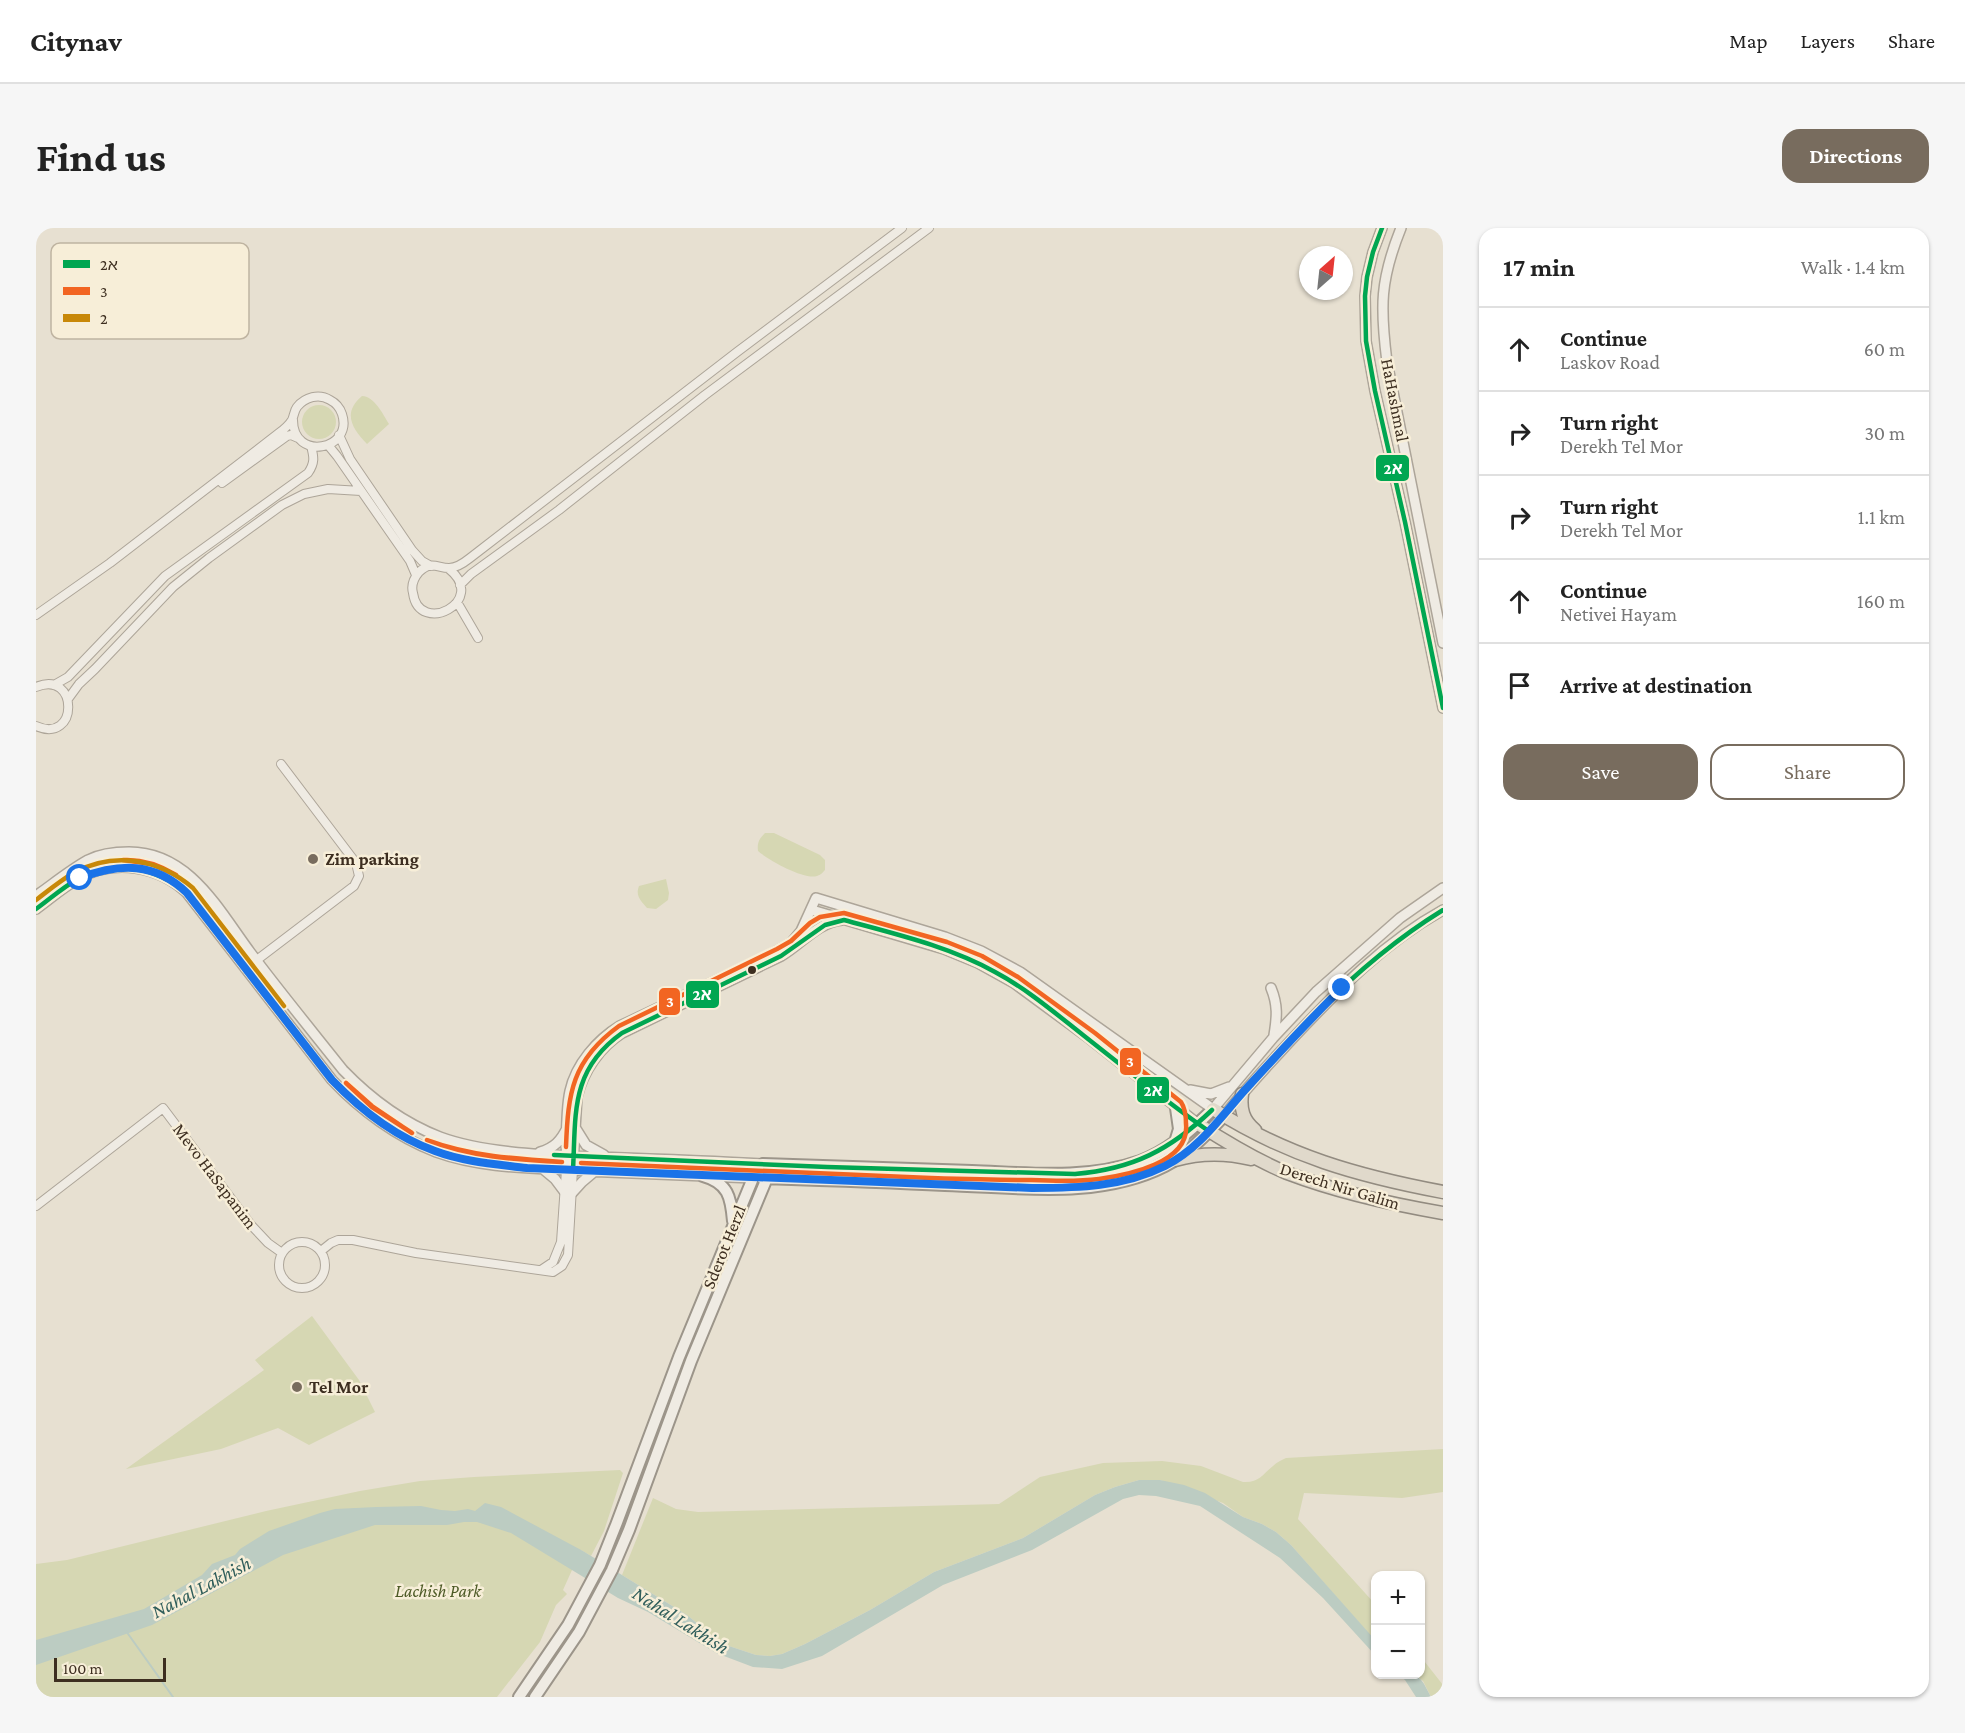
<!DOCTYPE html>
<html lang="en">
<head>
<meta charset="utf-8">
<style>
  body { margin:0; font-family:"Crimson Pro","Noto Sans Hebrew",serif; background:#f6f6f6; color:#222 }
  .controls { position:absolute; right:18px; bottom:18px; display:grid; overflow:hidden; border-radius:12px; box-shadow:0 2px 4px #0004 }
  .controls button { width:54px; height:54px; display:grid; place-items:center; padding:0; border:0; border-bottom:2px solid #e0e0e0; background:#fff; color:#222; font:30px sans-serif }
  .compass { position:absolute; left:1263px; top:18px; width:54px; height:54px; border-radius:50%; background:#fff; box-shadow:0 2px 4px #0004; rotate:27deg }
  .scale { position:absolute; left:18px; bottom:15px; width:112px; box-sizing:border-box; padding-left:6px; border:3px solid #3d2e20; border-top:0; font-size:16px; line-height:21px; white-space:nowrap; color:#3d2e20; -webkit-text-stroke:4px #f7eed8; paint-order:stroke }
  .stop { position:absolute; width:18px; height:18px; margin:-14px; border:4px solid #1a73e8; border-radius:50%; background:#fff }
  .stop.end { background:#1a73e8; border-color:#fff; box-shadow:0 2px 6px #0008 }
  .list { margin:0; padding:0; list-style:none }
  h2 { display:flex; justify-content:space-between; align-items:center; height:78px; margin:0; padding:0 24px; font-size:26px }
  h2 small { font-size:20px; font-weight:400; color:#767676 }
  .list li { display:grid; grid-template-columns:39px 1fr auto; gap:18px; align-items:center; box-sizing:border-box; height:84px; padding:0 24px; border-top:2px solid #e0e0e0 }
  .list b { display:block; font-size:22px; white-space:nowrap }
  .list p { margin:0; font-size:20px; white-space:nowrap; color:#767676 }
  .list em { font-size:20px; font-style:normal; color:#767676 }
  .actions { display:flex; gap:12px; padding:18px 24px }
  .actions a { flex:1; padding:14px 0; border:2px solid #786c5e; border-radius:18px; text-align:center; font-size:21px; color:#786c5e }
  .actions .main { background:#786c5e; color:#fff }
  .icon { flex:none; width:33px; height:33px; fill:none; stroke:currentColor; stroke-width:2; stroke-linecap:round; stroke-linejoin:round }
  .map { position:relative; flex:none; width:1407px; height:1469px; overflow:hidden; border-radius:18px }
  header { display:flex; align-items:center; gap:36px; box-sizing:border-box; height:84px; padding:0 30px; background:#fff; border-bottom:2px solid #e0e0e0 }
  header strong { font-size:28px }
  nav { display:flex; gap:33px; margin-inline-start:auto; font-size:21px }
  .intro { display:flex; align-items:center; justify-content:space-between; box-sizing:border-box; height:144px; padding:0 36px }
  h1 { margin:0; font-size:42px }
  .button { padding:15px 27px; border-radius:18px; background:#786c5e; color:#fff; font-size:21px; font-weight:700 }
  main { display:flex; gap:36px; padding:0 36px }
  aside { flex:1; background:#fff; border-radius:18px; box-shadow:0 2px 4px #0004 }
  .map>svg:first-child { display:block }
  .green { fill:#d6d7b3 }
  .water { fill:#bcccc2 }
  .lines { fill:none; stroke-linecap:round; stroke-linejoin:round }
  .stream { stroke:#bcccc2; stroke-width:2 }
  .minor-casing { stroke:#ada599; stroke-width:10 }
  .tertiary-casing { stroke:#ada599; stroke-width:12 }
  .secondary-casing { stroke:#9c958a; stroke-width:14 }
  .trunk-casing { stroke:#928b80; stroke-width:15 }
  .minor { stroke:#efebe3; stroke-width:8 }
  .tertiary { stroke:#efebe3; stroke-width:9 }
  .secondary { stroke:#efebe3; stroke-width:10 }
  .trunk { stroke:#e0d9cb; stroke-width:12 }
  .bus-1-casing { stroke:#f7eed8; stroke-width:9 }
  .bus-2-casing { stroke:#f7eed8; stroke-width:9 }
  .bus-3-casing { stroke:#f7eed8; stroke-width:9 }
  .bus-1 { stroke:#00a651; stroke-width:4.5 }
  .bus-2 { stroke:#f26522; stroke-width:4.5 }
  .bus-3 { stroke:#c88808; stroke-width:4.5 }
  .route { stroke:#1a73e8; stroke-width:8 }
  .poi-dot { fill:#786c5e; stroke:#f7eed8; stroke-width:2 }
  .bus-dot { fill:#3d2e20; stroke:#f7eed8; stroke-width:2 }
  .labels { text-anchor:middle; stroke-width:5; stroke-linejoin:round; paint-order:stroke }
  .street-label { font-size:18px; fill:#3d2e20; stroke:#f7eed8 }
  .poi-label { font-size:18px; font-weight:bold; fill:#3d2e20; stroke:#f7eed8; text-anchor:start }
  .park-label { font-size:18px; font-style:italic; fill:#4d5a26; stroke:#f7eed8 }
  .water-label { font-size:20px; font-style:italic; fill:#2f5d5a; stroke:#f7eed8 }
  .key { fill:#f7eed8; stroke:#bfb4a1; stroke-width:1.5 }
  .key-label { font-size:16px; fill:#3d2e20 }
  .line-badge { stroke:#f7eed8; stroke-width:2 }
  .badge-label { font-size:16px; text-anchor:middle; font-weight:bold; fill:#fff }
</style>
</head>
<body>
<header>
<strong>Citynav</strong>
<nav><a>Map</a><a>Layers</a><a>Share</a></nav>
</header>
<div class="intro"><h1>Find us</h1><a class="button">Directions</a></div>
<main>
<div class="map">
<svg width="1407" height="1469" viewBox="0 0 1407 1469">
  <rect width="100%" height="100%" fill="#e7e0d1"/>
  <!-- green -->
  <path class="green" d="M326 168C338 168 347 186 353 196L331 216C316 200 306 185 326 168Z
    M266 194a17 17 0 1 1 34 0a17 17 0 1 1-34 0Z
    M729 605H738L784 627 789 632V642C786 645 786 646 781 648 768 652 732 632 722 623 721 615 723 611 729 605Z
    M630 651 633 665 632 672 620 681 611 680C605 673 599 668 603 658Z
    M276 1088 323 1152 339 1184 273 1217 242 1200 185 1221 90 1241 228 1142 219 1132Z
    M1407 1221V1264L1366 1270 1268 1265 1262 1291 1339 1376V1413L1255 1317 1240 1304 1226 1296 1207 1289 1187 1275 1124 1252H1103L1079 1259 1059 1267 987 1310 898 1344 834 1382 769 1416 746 1426 734 1428 720 1427 693 1418 680 1411 651 1387 586 1347 617 1270 640 1281 662 1284 963 1276 1004 1249 1067 1235 1126 1233 1165 1238 1207 1254C1223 1255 1226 1247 1237 1238 1241 1234 1246 1232 1250 1230Z
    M584 1242 587 1245 568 1303 555 1328 545 1322 527 1362 531 1366 520 1377 504 1414 461 1469H0V1336L31 1332 230 1283 324 1263 384 1253 438 1249Z
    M1385 1429 1407 1457V1469H1395L1387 1453 1379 1447 1384 1446Z"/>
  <!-- water -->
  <path class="water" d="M1103 1252H1124L1148 1257 1169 1265 1207 1289 1226 1296 1240 1304 1255 1317 1340 1413 1339 1427 1287 1370 1244 1330 1164 1278 1120 1268 1103 1267 1087 1271 996 1322 907 1357 786 1428 746 1441 717 1439 680 1425 612 1384 582 1370 475 1305 441 1294H428L411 1297H339L247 1327 116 1397 0 1437V1412L108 1381 166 1347 176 1336 199 1327 204 1321 233 1303 284 1285 299 1281 340 1279 385 1278 405 1282 419 1283 432 1281 439 1283 449 1275 465 1279 547 1323 651 1387 680 1411 693 1418 720 1427 734 1428 746 1426 769 1416 834 1382 898 1344 987 1310 1059 1267 1079 1259Z
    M1362 1447C1385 1446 1385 1450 1395 1469H1380L1369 1452Z"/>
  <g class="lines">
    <!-- stream -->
    <path class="stream" d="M90 1403 137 1469"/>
    <defs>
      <path id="minor" d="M303 207 314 231 376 322 386 333 395 338
        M292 217 301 228 374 333 380 347
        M186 255 251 208 255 207 262 210
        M413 341C453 373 383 409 377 365 375 358 378 350 383 344 396 332 401 340 413 340 420 340 429 334 434 330L701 124 866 0
        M424 357 435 346 523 282 669 167 893 0
        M421 374 442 410
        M0 387 74 335 243 205C247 202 253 197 256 192 258 188 258 183 261 179 269 169 283 165 294 172 300 175 304 180 306 186 318 222 257 234 257 192
        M18 457 32 449 129 348 272 245C279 235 278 229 275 218
        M0 459C43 441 43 517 0 498
        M32 471 43 456 59 441 137 359 173 330 246 277 268 266 292 261 325 263
        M209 741 318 658 323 648 320 635 245 536
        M0 978 127 880 215 997 232 1015 246 1025
        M243 1037a23 23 0 1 1 46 0a23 23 0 1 1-46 0Z
        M285 1023 295 1015 302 1012H317L380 1025 517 1044 526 1038 532 1027 537 942
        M505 1042 517 1034 525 1014 530 942"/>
      <path id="tertiary" d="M1346 0 1337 24 1331 49 1329 68 1330 113 1339 163 1369 294 1407 480
        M1365 0C1344 52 1344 79 1351 134L1407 415
        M0 668C17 656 34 642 52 632 64 626 80 624 93 624 153 624 182 681 214 724 244 764 276 803 307 842 334 870 368 895 404 909 450 926 514 927 562 929 617 931 672 933 727 936
        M0 681C14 671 27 659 42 651 78 630 123 638 151 665L296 852C324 882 361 909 400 924 447 941 499 940 548 943 604 945 661 948 717 950
        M776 682 908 721 942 735 978 755 1054 811 1162 896
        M1235 760C1242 777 1241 789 1238 807
        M1154 862 1175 866 1193 859
        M1188 888C1210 860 1234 835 1258 809 1303 761 1349 714 1407 682
        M540 901 550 917 568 927
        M504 924C518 920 525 913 531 900
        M537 934 541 869C547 843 564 819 586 805L745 728C766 716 780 695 806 692
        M507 941 519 951 528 963
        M530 942C531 918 529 885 534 863 540 836 561 812 584 798L730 729 755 715 765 703 780 670 909 709 945 723 984 744 1177 881 1237 810 1280 764 1364 690 1407 660
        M536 965 546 954 559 943"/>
      <path id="secondary" d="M1139 914 1143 901 1140 880
        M727 936C797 939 867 941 936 943 992 945 1050 952 1104 933 1132 923 1156 902 1177 881
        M667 948C692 955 695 969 697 993
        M726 950C787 952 848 954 909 957 981 959 1062 972 1129 938 1152 926 1171 906 1188 888
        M483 1469 532 1397 564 1337 580 1297 643 1129 717 950 727 936
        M499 1469 543 1404 576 1342 593 1302 655 1133 731 950 727 936"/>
      <path id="trunk" d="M1206 866C1204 881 1207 892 1219 902
        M1177 881C1251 928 1322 948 1407 964
        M1162 896C1190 914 1220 932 1251 945 1301 964 1354 976 1407 985
        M1139 932C1164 925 1190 925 1215 931"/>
    </defs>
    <!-- minor casing -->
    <use href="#minor" class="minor-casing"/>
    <!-- tertiary casing -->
    <use href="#tertiary" class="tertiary-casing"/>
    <!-- secondary casing -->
    <use href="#secondary" class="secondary-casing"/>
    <!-- trunk casing -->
    <use href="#trunk" class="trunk-casing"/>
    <!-- minor -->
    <use href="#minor" class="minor"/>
    <!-- tertiary -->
    <use href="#tertiary" class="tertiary"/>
    <!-- secondary -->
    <use href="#secondary" class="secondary"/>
    <!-- trunk -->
    <use href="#trunk" class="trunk"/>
    <defs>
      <path id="bus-1" d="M1346 0 1337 24 1331 49 1329 68 1330 113 1339 163 1369 294 1407 480
        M0 681C14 671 27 659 42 651 80 631 119 639 151 665L296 852C373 930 432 937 537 942 540 885 534 842 586 805L745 728 789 697 808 692C859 706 912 718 959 744 991 761 1019 785 1047 807 1089 840 1130 874 1174 904 1244 821 1314 739 1407 682
        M518 927 791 939 1039 946C1097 941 1134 922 1176 882"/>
      <path id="bus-2" d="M87 632C106 631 124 637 140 647L116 636Z
        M310 855 336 879 376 905 336 878Z
        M391 912C434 928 480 931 526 934 480 932 434 929 391 912Z
        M530 919C532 865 536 832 583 798L741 721 755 713 774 695 784 689 808 685 911 714 946 728 982 749 1059 805 1145 874C1149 880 1150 888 1150 896 1154 935 1092 947 1063 951 1040 954 1017 953 995 952 961 952 928 951 895 950 778 946 661 941 545 935"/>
      <path id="bus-3" d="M0 672C13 662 25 652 39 644 79 623 123 631 157 660L248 778"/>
    </defs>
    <!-- bus-1 casing -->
    <use href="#bus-1" class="bus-1-casing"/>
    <!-- bus-2 casing -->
    <use href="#bus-2" class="bus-2-casing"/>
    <!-- bus-3 casing -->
    <use href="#bus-3" class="bus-3-casing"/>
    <!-- bus-1 -->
    <use href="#bus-1" class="bus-1"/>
    <!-- bus-2 -->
    <use href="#bus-2" class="bus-2"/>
    <!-- bus-3 -->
    <use href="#bus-3" class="bus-3"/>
  </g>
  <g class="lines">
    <!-- route -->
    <path class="route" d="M44 650C84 635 119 634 151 665L296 852C324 881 360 909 399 923 428 934 460 936 491 940L996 960C1042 960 1087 959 1129 938 1163 921 1184 890 1208 863 1240 828 1272 793 1306 760"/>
  </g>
  <!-- markers -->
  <g class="poi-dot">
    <circle cx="277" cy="631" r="6"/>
    <circle cx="261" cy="1159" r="6"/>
  </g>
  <circle class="bus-dot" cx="716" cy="742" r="5"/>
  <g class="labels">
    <!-- street labels -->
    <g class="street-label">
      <text transform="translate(1359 172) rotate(79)" y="6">HaHashmal</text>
      <text transform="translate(179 948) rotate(53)" y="6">Mevo HaSapanim</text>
      <text transform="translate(1304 958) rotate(17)" y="6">Derech Nir Galim</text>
      <text transform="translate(688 1019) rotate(-68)" y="6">Sderot Herzl</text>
    </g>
    <!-- poi labels -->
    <g class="poi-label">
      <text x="289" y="637">Zim parking</text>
      <text x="273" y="1165">Tel Mor</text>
    </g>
    <!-- park labels -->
    <g class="park-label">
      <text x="402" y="1369">Lachish Park</text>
    </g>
    <!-- water labels -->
    <g class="water-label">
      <text transform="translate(165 1359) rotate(-28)" y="7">Nahal Lakhish</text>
      <text transform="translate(645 1392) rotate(32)" y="7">Nahal Lakhish</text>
    </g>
  </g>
  <!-- legend -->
  <rect x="15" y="15" width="198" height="96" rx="9" class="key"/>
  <rect x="27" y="32" width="27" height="8" fill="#00a651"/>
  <rect x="27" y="59" width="27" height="8" fill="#f26522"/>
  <rect x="27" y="86" width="27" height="8" fill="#c88808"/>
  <g class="key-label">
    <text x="64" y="42">2א</text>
    <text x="64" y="69">3</text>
    <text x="64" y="96">2</text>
  </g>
  <g class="line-badge">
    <rect x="1339" y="226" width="35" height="28" rx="6" fill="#00a651"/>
    <rect x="649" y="752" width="35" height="29" rx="6" fill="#00a651"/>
    <rect x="622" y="759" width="23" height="29" rx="6" fill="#f26522"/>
    <rect x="1083" y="819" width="23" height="29" rx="6" fill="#f26522"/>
    <rect x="1100" y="848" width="34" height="28" rx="6" fill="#00a651"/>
  </g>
  <g class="badge-label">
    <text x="1357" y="246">2א</text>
    <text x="666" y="772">2א</text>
    <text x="634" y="779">3</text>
    <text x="1094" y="839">3</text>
    <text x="1117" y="868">2א</text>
  </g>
</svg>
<div class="controls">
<button>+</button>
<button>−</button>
</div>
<svg class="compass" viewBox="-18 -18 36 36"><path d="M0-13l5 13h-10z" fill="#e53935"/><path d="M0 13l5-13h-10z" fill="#767676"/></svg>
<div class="scale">100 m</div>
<div class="stop" style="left:44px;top:650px"></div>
<div class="stop end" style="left:1306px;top:760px"></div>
</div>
<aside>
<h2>17 min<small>Walk · 1.4 km</small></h2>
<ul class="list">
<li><svg class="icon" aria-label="ahead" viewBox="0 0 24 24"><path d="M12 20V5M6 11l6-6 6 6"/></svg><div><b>Continue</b><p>Laskov Road</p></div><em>60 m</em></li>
<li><svg class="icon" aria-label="right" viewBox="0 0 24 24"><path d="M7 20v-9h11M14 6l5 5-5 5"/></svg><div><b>Turn right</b><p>Derekh Tel Mor</p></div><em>30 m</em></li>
<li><svg class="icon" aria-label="right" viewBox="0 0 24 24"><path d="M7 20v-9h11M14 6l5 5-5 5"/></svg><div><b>Turn right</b><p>Derekh Tel Mor</p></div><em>1.1 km</em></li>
<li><svg class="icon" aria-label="ahead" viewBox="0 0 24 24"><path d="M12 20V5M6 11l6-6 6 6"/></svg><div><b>Continue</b><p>Netivei Hayam</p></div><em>160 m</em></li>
<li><svg class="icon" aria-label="arrive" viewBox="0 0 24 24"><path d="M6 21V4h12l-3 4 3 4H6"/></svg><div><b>Arrive at destination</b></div></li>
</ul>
<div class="actions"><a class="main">Save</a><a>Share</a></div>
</aside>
</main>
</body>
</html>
